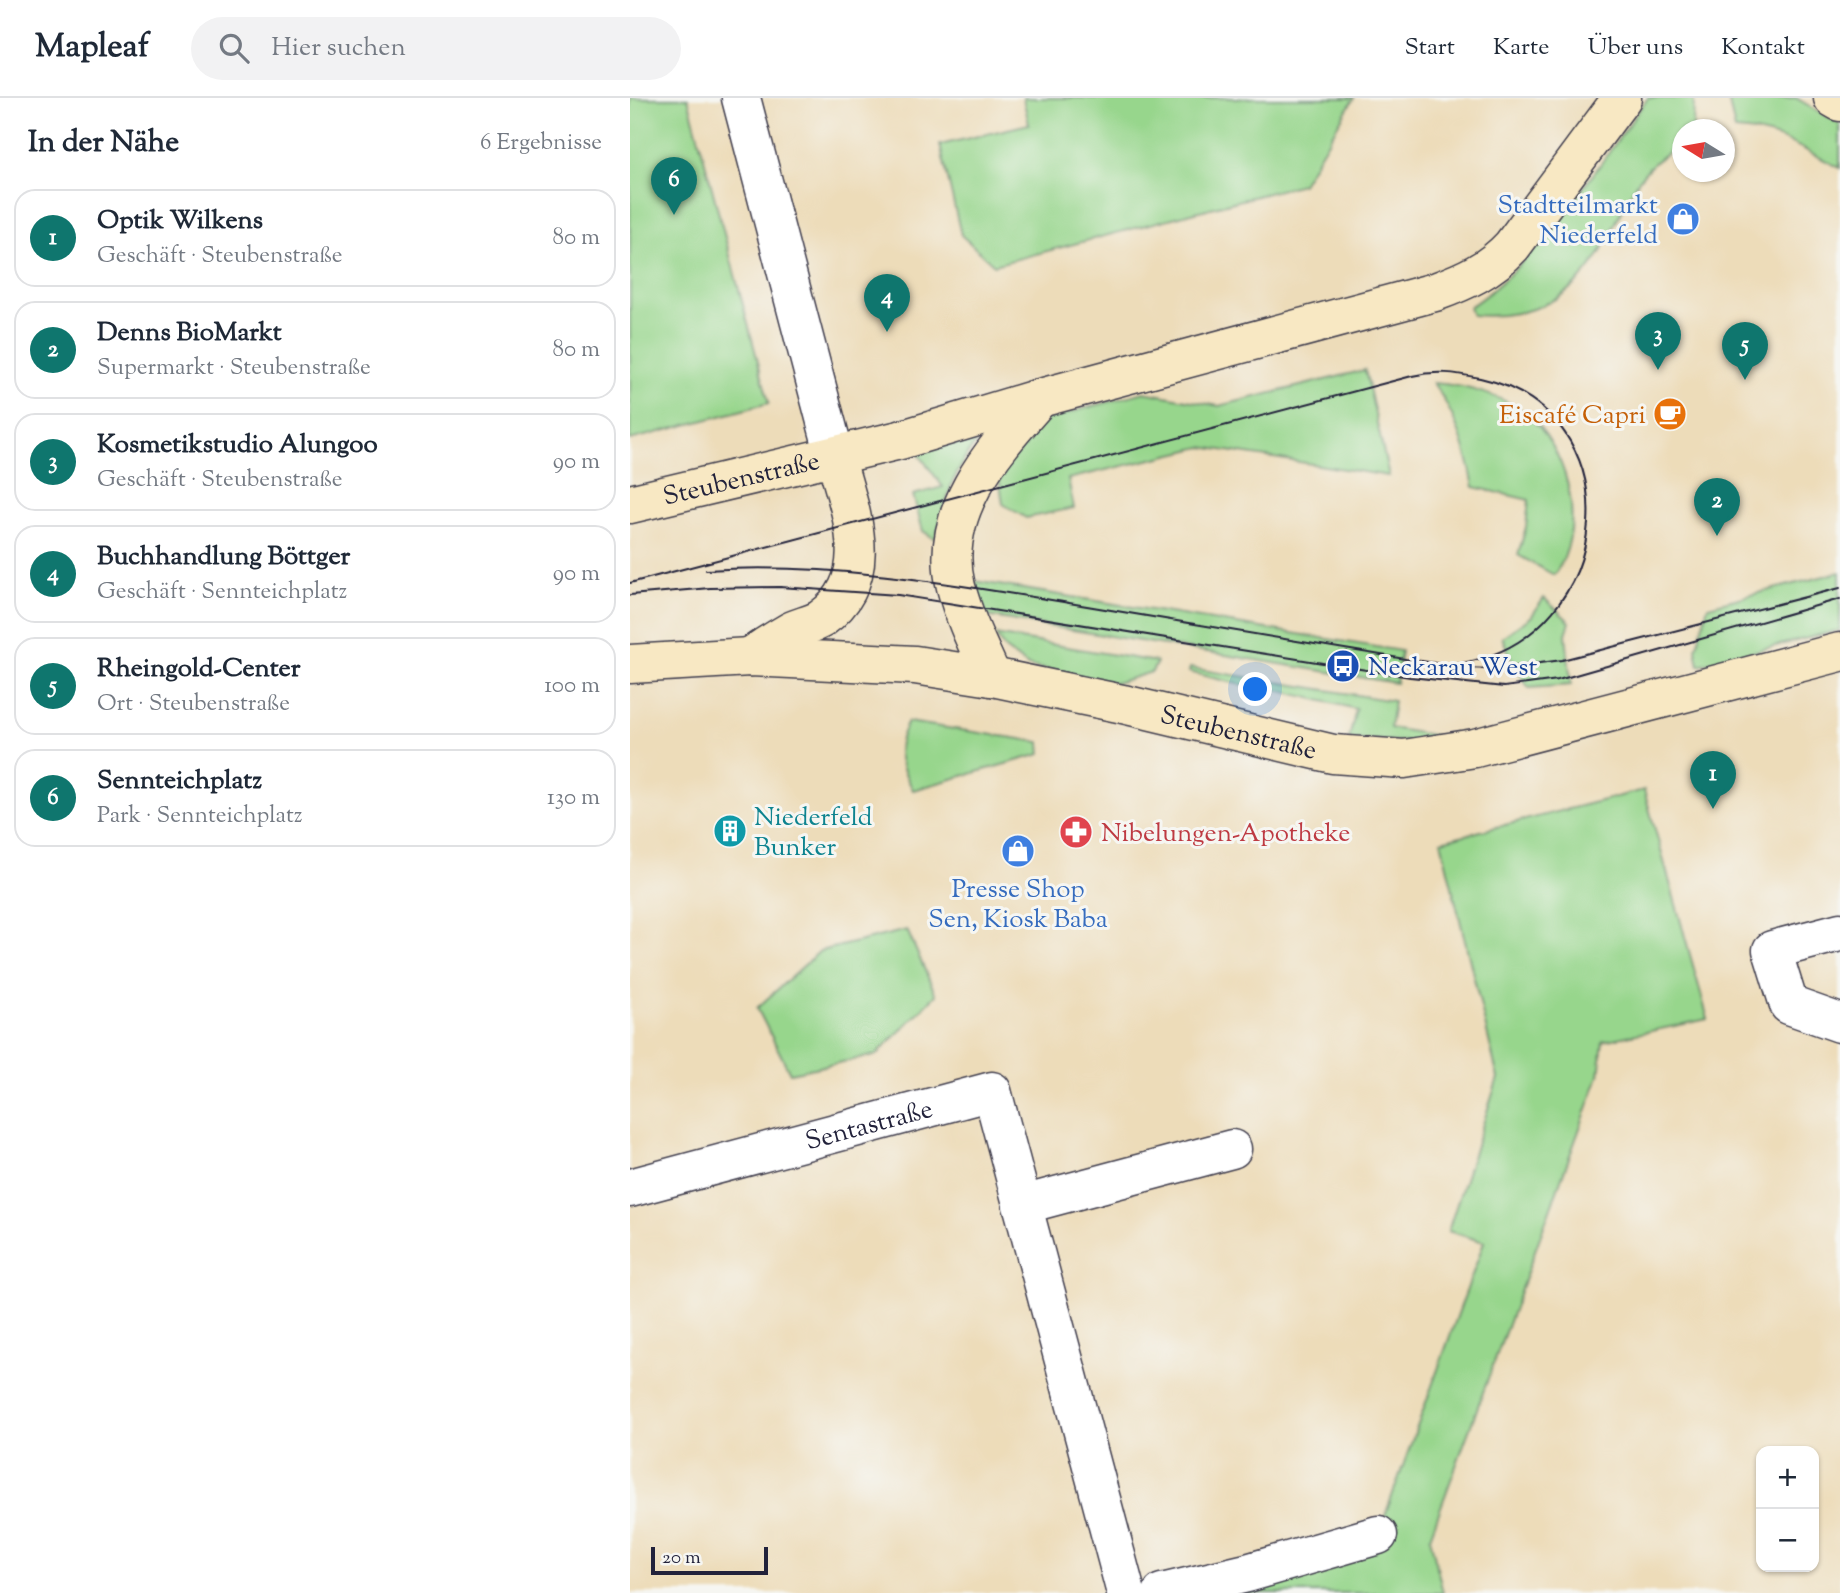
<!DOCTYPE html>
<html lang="de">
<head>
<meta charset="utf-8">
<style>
  body { margin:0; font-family:"Sorts Mill Goudy",serif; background:#f2f2f3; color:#1f2937 }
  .controls { position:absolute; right:21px; bottom:21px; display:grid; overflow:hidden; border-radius:14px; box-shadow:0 2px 5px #0004 }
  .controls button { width:63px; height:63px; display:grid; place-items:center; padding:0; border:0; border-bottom:2px solid #e0e1e3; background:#fff; color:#1f2937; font:35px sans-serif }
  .compass { position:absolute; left:1042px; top:21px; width:63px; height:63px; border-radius:50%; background:#fff; box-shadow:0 2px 5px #0004; rotate:281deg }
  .scale { position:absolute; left:21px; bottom:18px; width:117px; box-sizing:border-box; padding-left:7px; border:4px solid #22223b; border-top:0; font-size:19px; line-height:24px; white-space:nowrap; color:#22223b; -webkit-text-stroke:5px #f6f6f2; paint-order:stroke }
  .you { position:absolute; left:626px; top:592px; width:24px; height:24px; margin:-18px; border:5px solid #fff; border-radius:50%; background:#1a73e8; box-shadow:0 0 0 10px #1a73e833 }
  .badge { display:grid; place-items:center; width:46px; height:46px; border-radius:50%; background:#0f766e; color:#fff; font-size:23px; font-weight:700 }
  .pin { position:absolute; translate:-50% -58px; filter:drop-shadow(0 2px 4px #0008) }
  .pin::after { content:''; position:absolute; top:37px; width:24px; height:21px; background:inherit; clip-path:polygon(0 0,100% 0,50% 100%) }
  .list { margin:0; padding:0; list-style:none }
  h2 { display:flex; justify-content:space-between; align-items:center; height:91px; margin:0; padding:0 28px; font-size:30px }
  h2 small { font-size:23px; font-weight:400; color:#747a83 }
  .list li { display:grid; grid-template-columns:46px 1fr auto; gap:21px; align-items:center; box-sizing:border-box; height:98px; margin:0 14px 14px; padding:0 14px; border:2px solid #e0e1e3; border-radius:21px }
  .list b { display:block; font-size:26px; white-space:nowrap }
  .list p { margin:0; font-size:23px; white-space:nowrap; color:#747a83 }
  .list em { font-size:23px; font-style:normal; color:#747a83 }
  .icon { flex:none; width:38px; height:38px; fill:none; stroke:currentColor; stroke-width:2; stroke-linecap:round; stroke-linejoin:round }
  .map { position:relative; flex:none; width:1210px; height:1495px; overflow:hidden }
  header { display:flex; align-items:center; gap:42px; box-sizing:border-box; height:98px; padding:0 35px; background:#fff; border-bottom:2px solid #e0e1e3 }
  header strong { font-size:33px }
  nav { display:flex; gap:38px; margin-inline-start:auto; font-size:24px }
  .search { width:490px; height:63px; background:#f2f2f3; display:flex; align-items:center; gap:18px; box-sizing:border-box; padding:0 24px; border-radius:38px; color:#747a83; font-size:26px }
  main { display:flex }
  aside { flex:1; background:#fff }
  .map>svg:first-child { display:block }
  .green { fill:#97d68c; stroke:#5c7c64; stroke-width:2 }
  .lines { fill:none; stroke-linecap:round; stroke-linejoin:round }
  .street-casing { stroke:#403e4e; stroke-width:41 }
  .secondary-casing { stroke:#403e4e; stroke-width:41 }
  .street { stroke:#fff; stroke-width:38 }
  .secondary { stroke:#f8e8c3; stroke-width:38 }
  .tram { stroke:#22223b; stroke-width:2 }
  .labels { text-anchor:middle; stroke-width:6; stroke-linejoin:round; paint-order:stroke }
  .shop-label { font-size:26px; fill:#366cbe; stroke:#f6f6f2; text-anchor:end }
  .food-label { font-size:26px; fill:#c56008; stroke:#f6f6f2; text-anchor:end }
  .street-label { font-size:26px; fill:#22223b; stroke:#f6f6f2 }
  .transit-label { font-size:26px; fill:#164399; stroke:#f6f6f2; text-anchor:start }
  .culture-label { font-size:26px; fill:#0d838f; stroke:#f6f6f2; text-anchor:start }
  .health-label { font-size:26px; fill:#be3a42; stroke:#f6f6f2; text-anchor:start }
</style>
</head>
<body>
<header>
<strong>Mapleaf</strong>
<div class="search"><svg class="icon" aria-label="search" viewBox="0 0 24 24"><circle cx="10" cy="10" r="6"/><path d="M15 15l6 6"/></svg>Hier suchen</div>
<nav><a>Start</a><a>Karte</a><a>Über uns</a><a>Kontakt</a></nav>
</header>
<main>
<aside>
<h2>In der Nähe<small>6 Ergebnisse</small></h2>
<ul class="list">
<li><span class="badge">1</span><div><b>Optik Wilkens</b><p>Geschäft · Steubenstraße</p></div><em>80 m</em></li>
<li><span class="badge">2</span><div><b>Denns BioMarkt</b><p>Supermarkt · Steubenstraße</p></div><em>80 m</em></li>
<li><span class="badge">3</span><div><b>Kosmetikstudio Alungoo</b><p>Geschäft · Steubenstraße</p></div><em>90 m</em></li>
<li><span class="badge">4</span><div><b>Buchhandlung Böttger</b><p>Geschäft · Sennteichplatz</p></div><em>90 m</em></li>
<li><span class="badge">5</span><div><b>Rheingold-Center</b><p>Ort · Steubenstraße</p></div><em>100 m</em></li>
<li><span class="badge">6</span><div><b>Sennteichplatz</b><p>Park · Sennteichplatz</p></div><em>130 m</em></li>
</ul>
</aside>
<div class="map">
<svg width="1210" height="1495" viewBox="0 0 1210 1495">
  <rect width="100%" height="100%" fill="#f6f6f2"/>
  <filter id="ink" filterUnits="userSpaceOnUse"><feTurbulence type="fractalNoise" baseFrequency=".0143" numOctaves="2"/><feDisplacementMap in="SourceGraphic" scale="14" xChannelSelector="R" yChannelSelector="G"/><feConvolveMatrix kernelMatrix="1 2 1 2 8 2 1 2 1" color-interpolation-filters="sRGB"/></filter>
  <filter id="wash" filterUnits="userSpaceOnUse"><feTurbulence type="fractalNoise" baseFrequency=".00686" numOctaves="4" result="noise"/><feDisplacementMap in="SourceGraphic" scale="28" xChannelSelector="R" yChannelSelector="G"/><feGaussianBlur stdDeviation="1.57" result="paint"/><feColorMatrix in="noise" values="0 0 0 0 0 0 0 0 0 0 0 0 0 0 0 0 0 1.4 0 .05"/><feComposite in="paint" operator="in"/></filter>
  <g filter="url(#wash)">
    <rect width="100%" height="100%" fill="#eddcb9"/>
    <!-- green -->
    <path class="green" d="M0 0H58L139 305 0 342Z
      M393 0H724L672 86 364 167 331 137 310 47 399 26Z
      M1018 0H1064L1063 31 1052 32V47C1006 67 997 105 975 146 947 200 902 222 842 217L839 209C908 165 969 66 1018 0Z
      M1098 0H1166L1210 26V70C1171 51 1151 34 1105 32Z
      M735 272 759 378 572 349 438 381 444 410 396 420 373 406 369 379 410 323 514 294 589 308Z
      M803 285C833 287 881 299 903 322 940 359 957 433 924 477L888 457 896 429 899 402 844 389C837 352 825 315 803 285Z
      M349 336 351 339 338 355 322 385 305 441 293 433 283 397 313 389 285 351Z
      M1210 474V532L1069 567 1066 551 1078 508Z
      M345 483 771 553 766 585 356 518Z
      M914 500 940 524 936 536 941 587 899 590 885 569 872 539 901 519Z
      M365 537 527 564 522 574 486 585 398 568 375 551Z
      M560 570 764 603 760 630 814 639 786 644 719 641 726 611 618 585 616 588 559 574Z
      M278 624 410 644 411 656 283 692C270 666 262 652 278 624Z
      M1014 692 1078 921 973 943 969 978 800 1439 813 1495H595L748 1437 854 1144 818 1133 868 980 811 743Z
      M277 832 306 897 246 957 160 975 127 910 190 853Z"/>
  </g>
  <g filter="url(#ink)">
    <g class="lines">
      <defs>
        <g id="street">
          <path d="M111 0 205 358"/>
          <path d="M1210 834 1142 852 1159 907 1210 925"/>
          <path id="s1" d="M0 1090 362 993 496 1495"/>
          <path d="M392 1107 602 1051"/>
          <path d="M532 1495 617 1475 748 1437"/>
        </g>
        <g id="secondary">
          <path d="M1203 0 1210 4"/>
          <path id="s2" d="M0 406 270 342 410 300 805 194C835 183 860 172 882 148L992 0"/>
          <path d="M120 559C133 550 147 541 161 533 171 528 181 527 191 521 249 480 220 413 205 358"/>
          <path id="s3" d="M0 566 120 559 285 567 362 579 493 606 703 656 774 661 845 650 1210 554"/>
          <path d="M362 579C349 550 334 520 326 489 307 413 365 351 410 300"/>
        </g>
      </defs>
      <!-- street casing -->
      <use href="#street" class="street-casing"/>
      <!-- secondary casing -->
      <use href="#secondary" class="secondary-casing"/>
      <!-- street -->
      <use href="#street" class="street"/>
      <!-- secondary -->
      <use href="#secondary" class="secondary"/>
      <!-- tram -->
      <path class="tram" d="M76 472C198 464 319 485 439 505 557 525 675 545 793 564
        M0 485 782 278C806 272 826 275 850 280 1006 314 988 538 832 565 817 568 800 564 785 562
        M0 497 80 490 150 489 268 497 780 579 874 589 928 582 1210 501
        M832 570 865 571 932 562 1210 490"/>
    </g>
  </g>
  <!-- icons -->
  <defs>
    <symbol id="shop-disc" viewBox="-11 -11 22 22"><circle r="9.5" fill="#3f7fe0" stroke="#f6f6f2"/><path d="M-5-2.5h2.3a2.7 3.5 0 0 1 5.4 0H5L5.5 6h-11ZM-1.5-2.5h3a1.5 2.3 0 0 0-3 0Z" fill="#fff"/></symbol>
    <symbol id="cafe-disc" viewBox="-11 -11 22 22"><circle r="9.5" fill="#e8710a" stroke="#f6f6f2"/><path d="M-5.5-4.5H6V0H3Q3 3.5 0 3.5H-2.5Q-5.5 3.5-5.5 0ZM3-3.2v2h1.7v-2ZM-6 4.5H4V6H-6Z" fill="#fff"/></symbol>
    <symbol id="bus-disc" viewBox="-11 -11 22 22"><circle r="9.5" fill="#1a4fb4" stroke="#f6f6f2"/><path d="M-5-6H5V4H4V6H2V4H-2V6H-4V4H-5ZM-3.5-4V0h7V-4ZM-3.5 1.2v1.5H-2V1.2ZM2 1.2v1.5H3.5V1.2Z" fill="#fff"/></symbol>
    <symbol id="building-disc" viewBox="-11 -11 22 22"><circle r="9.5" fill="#0f9aa8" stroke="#f6f6f2"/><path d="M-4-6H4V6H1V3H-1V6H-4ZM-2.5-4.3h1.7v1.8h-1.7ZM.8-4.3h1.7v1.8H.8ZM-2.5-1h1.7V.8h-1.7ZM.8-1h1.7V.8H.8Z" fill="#fff"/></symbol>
    <symbol id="pharmacy-disc" viewBox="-11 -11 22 22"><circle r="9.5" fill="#e0444e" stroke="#f6f6f2"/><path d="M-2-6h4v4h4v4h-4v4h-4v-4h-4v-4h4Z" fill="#fff"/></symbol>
  </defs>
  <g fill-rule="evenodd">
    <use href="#shop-disc" x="1034" y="102" width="38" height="38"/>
    <use href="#cafe-disc" x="1021" y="297" width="38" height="38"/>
    <use href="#bus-disc" x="694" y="549" width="38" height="38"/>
    <use href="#building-disc" x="81" y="714" width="38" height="38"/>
    <use href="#pharmacy-disc" x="427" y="715" width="38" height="38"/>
    <use href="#shop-disc" x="369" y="734" width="38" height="38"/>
  </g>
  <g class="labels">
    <!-- shop labels -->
    <g class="shop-label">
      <text x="1028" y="115">Stadtteilmarkt<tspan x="1028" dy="30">Niederfeld</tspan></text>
      <text x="388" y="799" text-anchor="middle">Presse Shop<tspan x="388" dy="30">Sen, Kiosk Baba</tspan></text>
    </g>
    <!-- food labels -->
    <g class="food-label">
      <text x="1016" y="325">Eiscafé Capri</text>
    </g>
    <!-- street labels -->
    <g class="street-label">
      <text dy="9" stroke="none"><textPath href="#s2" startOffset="114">Steubenstraße</textPath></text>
      <text dy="9" stroke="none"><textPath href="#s3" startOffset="616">Steubenstraße</textPath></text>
      <text dy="9" stroke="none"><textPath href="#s1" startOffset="247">Sentastraße</textPath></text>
    </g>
    <!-- transit labels -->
    <g class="transit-label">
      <text x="738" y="577">Neckarau West</text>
    </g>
    <!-- culture labels -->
    <g class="culture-label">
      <text x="124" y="727">Niederfeld<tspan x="124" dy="30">Bunker</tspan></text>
    </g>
    <!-- health labels -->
    <g class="health-label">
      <text x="471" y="743">Nibelungen-Apotheke</text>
    </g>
  </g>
</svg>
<div class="controls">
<button>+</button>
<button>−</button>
</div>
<svg class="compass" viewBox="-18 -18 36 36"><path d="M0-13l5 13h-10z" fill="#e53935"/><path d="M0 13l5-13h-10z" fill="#747a83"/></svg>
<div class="scale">20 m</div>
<div class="you"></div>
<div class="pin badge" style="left:1083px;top:711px">1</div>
<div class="pin badge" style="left:1087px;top:438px">2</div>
<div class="pin badge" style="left:1028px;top:272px">3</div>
<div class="pin badge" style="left:257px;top:234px">4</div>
<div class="pin badge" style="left:1115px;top:282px">5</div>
<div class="pin badge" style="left:44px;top:117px">6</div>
</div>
</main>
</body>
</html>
